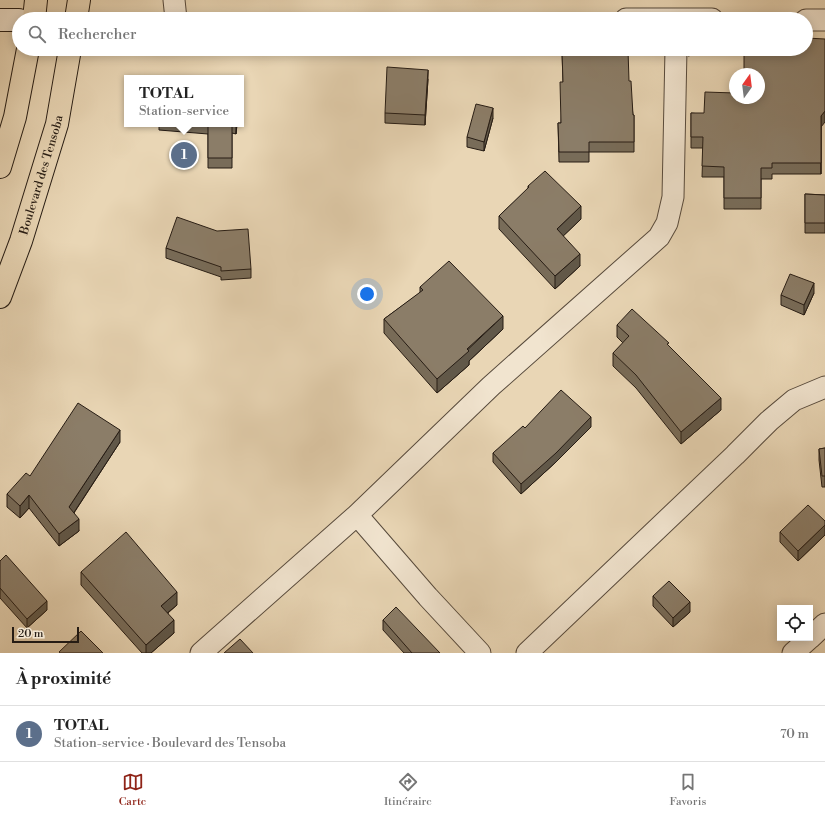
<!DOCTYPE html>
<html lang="fr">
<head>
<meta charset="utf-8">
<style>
  body { margin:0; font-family:"Libre Bodoni",serif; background:#f6f6f6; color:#222 }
  .controls { position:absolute; right:12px; bottom:12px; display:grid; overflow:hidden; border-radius:0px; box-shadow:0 2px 10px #0003 }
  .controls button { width:36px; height:36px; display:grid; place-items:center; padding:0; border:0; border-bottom:1px solid #e0e0e0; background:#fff; color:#222; font:20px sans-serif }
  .compass { position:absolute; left:729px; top:68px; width:36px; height:36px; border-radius:50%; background:#fff; box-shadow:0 2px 10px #0003; rotate:14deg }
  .scale { position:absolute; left:12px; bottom:10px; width:67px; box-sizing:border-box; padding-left:4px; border:2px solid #261c14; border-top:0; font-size:11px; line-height:14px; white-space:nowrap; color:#261c14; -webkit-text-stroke:3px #f1e4cf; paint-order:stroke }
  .you { position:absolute; left:367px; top:294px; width:14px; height:14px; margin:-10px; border:3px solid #fff; border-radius:50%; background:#1a73e8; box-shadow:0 0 0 6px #1a73e833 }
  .badge { display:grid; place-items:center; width:26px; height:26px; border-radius:50%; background:#8f2418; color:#fff; font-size:13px; font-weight:700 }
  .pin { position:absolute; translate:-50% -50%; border:2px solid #fff; box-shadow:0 1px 4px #0006 }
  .popup { position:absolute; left:124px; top:75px; width:120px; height:52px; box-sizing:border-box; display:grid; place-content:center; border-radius:0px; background:#fff; filter:drop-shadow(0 1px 3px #0005); font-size:13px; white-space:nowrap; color:#767676 }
  .popup b { font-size:15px; color:#222 }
  .popup::after { content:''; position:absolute; left:50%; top:100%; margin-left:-8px; border:8px solid transparent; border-top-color:#fff }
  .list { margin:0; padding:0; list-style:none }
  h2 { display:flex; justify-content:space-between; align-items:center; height:52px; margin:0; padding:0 16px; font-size:17px }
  h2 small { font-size:13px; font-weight:400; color:#767676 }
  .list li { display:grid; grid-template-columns:26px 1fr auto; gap:12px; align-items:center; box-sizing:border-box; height:56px; padding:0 16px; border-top:1px solid #e0e0e0 }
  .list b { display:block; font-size:15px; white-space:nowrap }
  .list p { margin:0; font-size:13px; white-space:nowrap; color:#767676 }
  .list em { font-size:13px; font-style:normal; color:#767676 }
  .icon { flex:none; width:22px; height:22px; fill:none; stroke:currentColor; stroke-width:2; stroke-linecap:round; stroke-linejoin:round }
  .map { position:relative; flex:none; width:825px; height:653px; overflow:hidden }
  .search { position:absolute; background:#fff; box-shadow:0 2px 10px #0003; left:12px; right:12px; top:12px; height:44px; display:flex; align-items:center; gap:10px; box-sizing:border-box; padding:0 14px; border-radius:22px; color:#767676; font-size:15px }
  .sheet { height:108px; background:#fff }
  nav { display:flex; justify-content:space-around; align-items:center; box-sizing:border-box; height:56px; border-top:1px solid #e0e0e0; background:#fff; font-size:11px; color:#767676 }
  nav a { display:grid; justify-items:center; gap:2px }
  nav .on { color:#8f2418 }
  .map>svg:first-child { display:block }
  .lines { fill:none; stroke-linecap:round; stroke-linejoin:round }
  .street-casing { stroke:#574a3c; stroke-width:23 }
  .secondary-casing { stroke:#261c14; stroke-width:24 }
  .primary-casing { stroke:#261c14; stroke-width:24 }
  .street { stroke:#f1e4cf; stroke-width:21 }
  .secondary { stroke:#f1e4cf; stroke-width:22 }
  .primary { stroke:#e9d6b5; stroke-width:22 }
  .wall { fill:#786c59; stroke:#261c14 }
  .shaded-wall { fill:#615849; stroke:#261c14 }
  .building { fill:#8b7d68; stroke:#261c14 }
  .labels { text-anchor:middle; stroke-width:3; stroke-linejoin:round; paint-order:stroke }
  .street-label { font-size:12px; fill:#261c14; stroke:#f1e4cf }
</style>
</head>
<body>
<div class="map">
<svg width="825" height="653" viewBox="0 0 825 653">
  <rect width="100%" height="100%" fill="#e9d6b5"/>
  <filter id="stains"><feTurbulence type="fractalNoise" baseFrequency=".005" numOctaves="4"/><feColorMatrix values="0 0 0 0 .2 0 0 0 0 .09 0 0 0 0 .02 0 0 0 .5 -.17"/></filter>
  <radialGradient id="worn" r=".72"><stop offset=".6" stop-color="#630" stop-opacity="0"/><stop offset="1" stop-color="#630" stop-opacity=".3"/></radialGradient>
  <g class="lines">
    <defs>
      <path id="street" d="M174 0 176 19
        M626 19H712
        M806 20H825
        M357 515 428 597 480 653
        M810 638 825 624
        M201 653 357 515 491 386 659 237 667 223 673 197 676 49
        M527 653 735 455 769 421 794 400 825 387
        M793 653 810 638"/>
      <path id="secondary" d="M0 20H19"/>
      <g id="primary">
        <path d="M34 19 36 0"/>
        <path d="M76 19 79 0"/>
        <path d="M0 167 15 117 28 49"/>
        <path id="s1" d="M0 297 21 241 57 124 70 49"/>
      </g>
    </defs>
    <!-- street casing -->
    <use href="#street" class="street-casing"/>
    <!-- secondary casing -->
    <use href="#secondary" class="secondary-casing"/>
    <!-- primary casing -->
    <use href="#primary" class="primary-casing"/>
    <!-- street -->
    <use href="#street" class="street"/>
    <!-- secondary -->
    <use href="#secondary" class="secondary"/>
    <!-- primary -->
    <use href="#primary" class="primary"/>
  </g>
  <!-- wall -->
  <path class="wall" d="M562 52 629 81 633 115H634V152H589V162H559L558 123H561L563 82Z
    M428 79 425 125 385 123V113Z
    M691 113 821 127V174H772V179H761V209H724V177H702L703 148H691Z
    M493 118 484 151 467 147V137Z
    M159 124H237L236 134 232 133V168H208V134L159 130Z
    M528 186 581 219 563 236 580 266 555 289 499 229V216L528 189Z
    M805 194 825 195V233H805Z
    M166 248 251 269V278L221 280V277L166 258Z
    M420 287 503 329 469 361V365L437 393 384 333V319L420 293Z
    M814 293 804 315 781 305V295Z
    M617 325 669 346 721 410 681 444 636 388 613 366V353L623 343 617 337Z
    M591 427 556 462 521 494 493 462V453L525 428Z
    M120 442 74 513 79 531 59 546 29 508 20 518 7 507V494L30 476Z
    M825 448V487H822L819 460V449Z
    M825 521V535L798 561 780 542V532Z
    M0 561 47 610 27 628 0 598Z
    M81 572 177 605 168 613 174 633 151 653H142L81 585Z
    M653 596 690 612 673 627 653 606Z
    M383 620 440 653H404L383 630Z"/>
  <!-- shaded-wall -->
  <path class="shaded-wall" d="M699 49H722L688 56V51Z
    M428 70V79L425 125V115Z
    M493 108V118L484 151V142Z
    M825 111V122L821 127V174V116Z
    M236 124H237L236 134Z
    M581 206V219L557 242V229Z
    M580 254V266L555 289V276Z
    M814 283V293L804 315V305Z
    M503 316V329L469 361V365L437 393V379Z
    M721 398V410L681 444V432Z
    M591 417V427L556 462 521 494V484Z
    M120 430V442L69 520V507Z
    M29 495V508L20 518V506Z
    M79 519V531L59 546V534Z
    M825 525V535L798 561V551Z
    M177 592V605L161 618V606Z
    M47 601V610L27 628V619Z
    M690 602V612L673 627V618Z
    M174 620V633L151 653H146V645Z"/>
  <!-- building -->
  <path class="building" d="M806 38 825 39V111L821 116V163H772V168H761V198H724V167L702 166 703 137H691V113H704L705 92 735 93V98H759V74H744V49H806Z
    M688 49H699L688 51Z
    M628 50 629 81H631L633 115H634V142H589V152H559L558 123H561L560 82H563L562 52Z
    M387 67 428 70 425 115 385 113Z
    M476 104 493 108 484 142 467 137Z
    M208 124H232V158H208Z
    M545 171 581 206 557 229 580 254 555 276 499 216 529 187 528 186Z
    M805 194 825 195V223H805Z
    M177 217 217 231 248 229 251 269 221 271V267L166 248Z
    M449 261 503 316 467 349 469 351 437 379 384 319 423 290 420 287Z
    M790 274 814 283 804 305 781 295Z
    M632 309 669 343 667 344 721 398 681 432 636 375 613 353 629 336 617 325Z
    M561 390 591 417 556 453 521 484 493 453 523 426 525 428Z
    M78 403 120 430 69 507 79 519 59 534 29 495 20 506 7 494 26 473 30 476Z
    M825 448V476H822L819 449Z
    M808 505 825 521V525L798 551 780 532Z
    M126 532 177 592 161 606 174 620 146 645 81 572Z
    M6 555 47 601 27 619 0 588V561Z
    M669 581 690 602 673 618 653 596Z
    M396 607 440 653H412L383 620Z
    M81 631 103 653H60L59 652Z
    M240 639 253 653H224Z"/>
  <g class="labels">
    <!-- street labels -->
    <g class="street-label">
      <text dy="4" stroke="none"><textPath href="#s1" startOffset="129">Boulevard des Tensoba</textPath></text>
    </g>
  </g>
  <rect width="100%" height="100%" filter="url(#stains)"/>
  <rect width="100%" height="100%" fill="url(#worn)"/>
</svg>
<div class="controls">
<button><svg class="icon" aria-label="locate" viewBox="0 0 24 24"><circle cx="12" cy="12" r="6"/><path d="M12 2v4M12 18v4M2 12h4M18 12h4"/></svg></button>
</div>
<svg class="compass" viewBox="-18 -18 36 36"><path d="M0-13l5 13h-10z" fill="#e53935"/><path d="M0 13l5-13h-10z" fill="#767676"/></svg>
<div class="scale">20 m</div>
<div class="you"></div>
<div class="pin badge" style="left:184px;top:155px;background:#5c6f8a">1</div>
<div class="popup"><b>TOTAL</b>Station-service</div>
<div class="search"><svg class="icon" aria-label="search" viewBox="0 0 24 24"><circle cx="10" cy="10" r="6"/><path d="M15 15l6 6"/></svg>Rechercher</div>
</div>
<section class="sheet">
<h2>À proximité<small></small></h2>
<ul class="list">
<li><span class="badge" style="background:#5c6f8a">1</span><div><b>TOTAL</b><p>Station-service · Boulevard des Tensoba</p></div><em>70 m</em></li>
</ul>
</section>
<nav>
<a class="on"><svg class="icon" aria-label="map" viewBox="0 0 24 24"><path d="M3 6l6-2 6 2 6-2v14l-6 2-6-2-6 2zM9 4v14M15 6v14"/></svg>Carte</a>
<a><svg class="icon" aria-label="directions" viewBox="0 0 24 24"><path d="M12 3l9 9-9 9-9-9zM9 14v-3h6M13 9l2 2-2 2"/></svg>Itinéraire</a>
<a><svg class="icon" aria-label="saved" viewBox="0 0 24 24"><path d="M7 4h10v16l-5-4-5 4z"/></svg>Favoris</a>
</nav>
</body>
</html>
